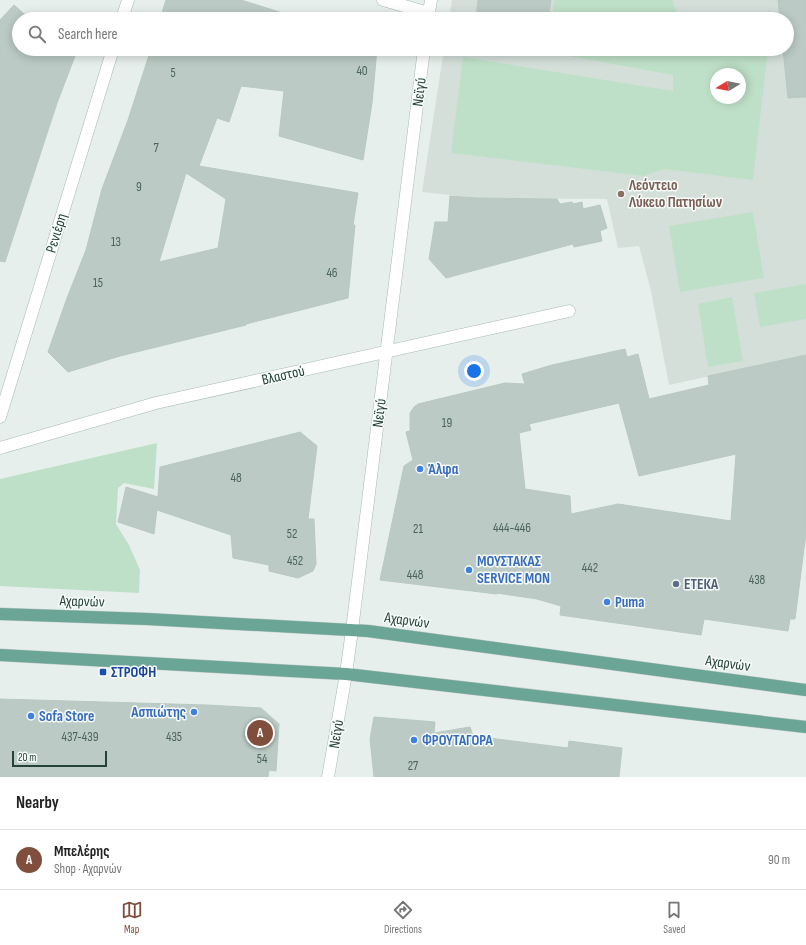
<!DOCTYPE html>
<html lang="en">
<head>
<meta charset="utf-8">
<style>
  body { margin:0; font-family:"Sofia Sans Condensed",sans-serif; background:#f2f2f2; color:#222 }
  .compass { position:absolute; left:710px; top:68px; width:36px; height:36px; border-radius:50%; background:#fff; box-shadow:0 2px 10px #0003; rotate:260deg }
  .scale { position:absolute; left:12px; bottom:10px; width:95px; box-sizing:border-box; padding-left:4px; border:2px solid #24423a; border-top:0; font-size:11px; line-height:14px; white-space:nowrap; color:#24423a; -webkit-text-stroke:3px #f7fbf9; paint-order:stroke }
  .you { position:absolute; left:474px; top:371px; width:14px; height:14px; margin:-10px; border:3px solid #fff; border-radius:50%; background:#1a73e8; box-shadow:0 0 0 6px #1a73e833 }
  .badge { display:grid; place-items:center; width:26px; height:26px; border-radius:50%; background:#804e3d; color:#fff; font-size:13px; font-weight:700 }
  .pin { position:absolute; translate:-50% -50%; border:2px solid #fff; box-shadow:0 1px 4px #0006 }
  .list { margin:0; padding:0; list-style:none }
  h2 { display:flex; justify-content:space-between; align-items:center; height:52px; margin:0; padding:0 16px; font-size:17px }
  h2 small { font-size:13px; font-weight:400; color:#767676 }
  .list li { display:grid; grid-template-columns:26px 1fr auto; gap:12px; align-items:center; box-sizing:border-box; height:60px; padding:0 16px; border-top:1px solid #e0e0e0 }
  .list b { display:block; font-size:15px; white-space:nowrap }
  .list p { margin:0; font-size:13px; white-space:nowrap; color:#767676 }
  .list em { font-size:13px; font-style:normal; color:#767676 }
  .icon { flex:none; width:22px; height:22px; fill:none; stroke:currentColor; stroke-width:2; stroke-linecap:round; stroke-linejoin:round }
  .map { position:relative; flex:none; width:806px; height:777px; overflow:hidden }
  .search { position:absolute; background:#fff; box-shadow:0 2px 10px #0003; left:12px; right:12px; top:12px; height:44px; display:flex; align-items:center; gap:10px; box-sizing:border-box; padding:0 14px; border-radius:22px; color:#767676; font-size:15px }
  .sheet { height:112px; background:#fff }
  nav { display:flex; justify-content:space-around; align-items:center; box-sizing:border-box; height:56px; border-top:1px solid #e0e0e0; background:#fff; font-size:11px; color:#767676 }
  nav a { display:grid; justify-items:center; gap:2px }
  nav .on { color:#804e3d }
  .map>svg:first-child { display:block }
  .built { fill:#d4dfda; fill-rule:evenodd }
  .green { fill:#bfe0c8; fill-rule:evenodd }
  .building { fill:#bbcac4; stroke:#b8c9c2; fill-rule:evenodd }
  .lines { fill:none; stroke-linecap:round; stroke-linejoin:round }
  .street-casing { stroke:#a8b8b2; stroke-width:13 }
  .secondary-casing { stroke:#a4bbb3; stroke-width:13 }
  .primary-casing { stroke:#c2cac8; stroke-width:13 }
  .street { stroke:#fff; stroke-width:12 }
  .secondary { stroke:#fff; stroke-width:12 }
  .primary { stroke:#6aa596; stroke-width:12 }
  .education-dot { fill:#8d6e63; stroke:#f7fbf9; stroke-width:1.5 }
  .shop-dot { fill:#3f7fe0; stroke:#f7fbf9; stroke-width:1.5 }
  .service-dot { fill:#5c6f8a; stroke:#f7fbf9; stroke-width:1.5 }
  .transit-dot { fill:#1a4fb4; stroke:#f7fbf9; stroke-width:1.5 }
  .labels { text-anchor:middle; stroke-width:3; stroke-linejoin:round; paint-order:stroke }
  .number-label { font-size:13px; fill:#4a645c }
  .street-label { font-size:15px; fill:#24423a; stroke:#f7fbf9 }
  .education-label { font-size:15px; font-weight:bold; fill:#785e54; stroke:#f7fbf9; text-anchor:start }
  .shop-label { font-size:15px; font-weight:bold; fill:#366cbe; stroke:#f7fbf9; text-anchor:start }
  .service-label { font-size:15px; font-weight:bold; fill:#4e5e75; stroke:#f7fbf9; text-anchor:start }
  .transit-label { font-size:15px; font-weight:bold; fill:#164399; stroke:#f7fbf9; text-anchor:start }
</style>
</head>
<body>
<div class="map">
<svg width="806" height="777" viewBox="0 0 806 777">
  <rect width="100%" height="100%" fill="#e6efeb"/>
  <!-- built -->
  <path class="built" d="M452 0H806V355L669 385 651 291 639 246 618 248 607 199 476 198 422 192 444 49H787V19H449ZM716 74H740V98H716Z"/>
  <!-- green -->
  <path class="green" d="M554 0H672L680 19H683H552Z
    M548 49H768L753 180 664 169 644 176 451 153 463 57 673 91V75L548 52ZM716 74H740V98H716Z
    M753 212 764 278 680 292 669 226Z
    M806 284V319L760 327 754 293Z
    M732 297 743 361 708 367 698 304Z
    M157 443 154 489 124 483 118 488 116 524 129 545 140 570 139 593 0 586V479Z"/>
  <!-- building -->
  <path class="building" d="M166 0H241L302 19H160Z
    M478 0H551L548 19H476Z
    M778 0H806V97L788 98 783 49H787V19H780Z
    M14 5 30 19H19V49H66L75 56 57 103 5 262 0 261V20Z
    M151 49H377L372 103 363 160 279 136 284 91 241 86 229 122 217 118 199 166 358 193 353 225H355L348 298 246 324V325L120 356 68 372 48 352 67 298 86 250 102 189 128 120ZM186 173 226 199 218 248 159 262Z
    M496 49H544L543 55Z
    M450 196 476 198 557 199 560 204 572 202 573 204 582 202 583 209 600 205 607 228 600 231 602 241 574 247 573 244 446 278 429 259 435 222H448Z
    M625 349 627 357 638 354 649 399 709 385 708 376 806 355V533L795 619H790L788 631 704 619 701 635 560 615 561 606 537 599 497 593V594L380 580 404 466 413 460 406 432 410 431V413L414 407 418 404 505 383 525 384 522 374 552 365ZM619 403 639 476 736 454 731 521 618 504 571 514 570 496 525 489 519 433 531 430 529 424Z
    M300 432 317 446 308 519H314L316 564 313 571 298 578 269 571V565L233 558 231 535 157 510V509L154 534 118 522 126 487 158 497 160 467Z
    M0 699 207 705 261 708 279 724 276 771 269 770 268 777H0Z
    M374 717 435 722 434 733 470 727 473 736 568 748 569 741 622 748 619 777H374L370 739Z"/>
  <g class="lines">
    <defs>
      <path id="street" d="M383 0 429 13
        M122 19 128 0
        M428 19 431 0
        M0 417 113 49
        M0 448 156 403 569 311
        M352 630 424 49"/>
      <path id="secondary" d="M328 777 346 674 352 630"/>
      <path id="primary" d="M0 614 147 619 368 631 806 690
        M0 655 346 674 806 727"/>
    </defs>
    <!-- street casing -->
    <use href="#street" class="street-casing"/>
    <!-- secondary casing -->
    <use href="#secondary" class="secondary-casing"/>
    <!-- primary casing -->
    <use href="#primary" class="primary-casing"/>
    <!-- street -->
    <use href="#street" class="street"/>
    <!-- secondary -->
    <use href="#secondary" class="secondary"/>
    <!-- primary -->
    <use href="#primary" class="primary"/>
  </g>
  <!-- markers -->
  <circle class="education-dot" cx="621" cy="194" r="4"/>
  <g class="shop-dot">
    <circle cx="420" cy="469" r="4"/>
    <circle cx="469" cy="570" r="4"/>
    <circle cx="607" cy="602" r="4"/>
    <circle cx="194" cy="712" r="4"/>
    <circle cx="31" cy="716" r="4"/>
    <circle cx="414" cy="740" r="4"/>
  </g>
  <circle class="service-dot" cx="676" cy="584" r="4"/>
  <rect class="transit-dot" x="99" y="668" width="8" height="8" rx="2"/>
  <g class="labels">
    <!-- number labels -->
    <g class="number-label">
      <text x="362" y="75">40</text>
      <text x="173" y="77">5</text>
      <text x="156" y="152">7</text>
      <text x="139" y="191">9</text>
      <text x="116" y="246">13</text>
      <text x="332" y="277">46</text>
      <text x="98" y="287">15</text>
      <text x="447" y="427">19</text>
      <text x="236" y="482">48</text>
      <text x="512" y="532">444-446</text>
      <text x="418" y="533">21</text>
      <text x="292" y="538">52</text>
      <text x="295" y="565">452</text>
      <text x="590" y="572">442</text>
      <text x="415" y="579">448</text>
      <text x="757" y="584">438</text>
      <text x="80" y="741">437-439</text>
      <text x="174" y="741">435</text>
      <text x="262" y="763">54</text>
      <text x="413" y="770">27</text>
    </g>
    <!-- street labels -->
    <g class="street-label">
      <text transform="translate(419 92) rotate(-83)" y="5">Νεϊγύ</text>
      <text transform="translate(56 233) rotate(-73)" y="5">Ρενιέρη</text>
      <text transform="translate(283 375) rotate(-13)" y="5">Βλαστού</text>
      <text transform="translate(379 413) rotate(-83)" y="5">Νεϊγύ</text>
      <text transform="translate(82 601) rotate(2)" y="5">Αχαρνών</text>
      <text transform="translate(407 620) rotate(8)" y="5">Αχαρνών</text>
      <text transform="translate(728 663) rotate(8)" y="5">Αχαρνών</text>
      <text transform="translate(336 734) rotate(-81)" y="5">Νεϊγύ</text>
    </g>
    <!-- education labels -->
    <g class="education-label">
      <text x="629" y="190">Λεόντειο<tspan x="629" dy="17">Λύκειο Πατησίων</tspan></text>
    </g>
    <!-- shop labels -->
    <g class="shop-label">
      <text x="428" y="474">Άλφα</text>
      <text x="477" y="566">ΜΟΥΣΤΑΚΑΣ<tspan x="477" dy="17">SERVICE ΜΟΝ</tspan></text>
      <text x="615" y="607">Puma</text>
      <text x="186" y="717" text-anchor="end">Ασπιώτης</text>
      <text x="39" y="721">Sofa Store</text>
      <text x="422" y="745">ΦΡΟΥΤΑΓΟΡΑ</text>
    </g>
    <!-- service labels -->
    <g class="service-label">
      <text x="684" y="589">ΕΤΕΚΑ</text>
    </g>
    <!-- transit labels -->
    <g class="transit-label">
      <text x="111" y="677">ΣΤΡΟΦΗ</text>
    </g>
  </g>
</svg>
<svg class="compass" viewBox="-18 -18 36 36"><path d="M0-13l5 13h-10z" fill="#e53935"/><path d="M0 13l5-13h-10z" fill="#767676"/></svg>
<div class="scale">20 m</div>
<div class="you"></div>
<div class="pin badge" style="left:260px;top:733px">A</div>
<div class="search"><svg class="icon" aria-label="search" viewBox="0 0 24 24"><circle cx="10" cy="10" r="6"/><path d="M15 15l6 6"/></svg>Search here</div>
</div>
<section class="sheet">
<h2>Nearby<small></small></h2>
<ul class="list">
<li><span class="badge">A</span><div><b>Μπελέρης</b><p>Shop · Αχαρνών</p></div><em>90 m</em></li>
</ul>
</section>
<nav>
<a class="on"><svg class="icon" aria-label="map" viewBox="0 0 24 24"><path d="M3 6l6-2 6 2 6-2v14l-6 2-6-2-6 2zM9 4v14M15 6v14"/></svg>Map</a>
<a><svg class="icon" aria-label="directions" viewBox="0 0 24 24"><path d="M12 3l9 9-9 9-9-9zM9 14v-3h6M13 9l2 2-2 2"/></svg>Directions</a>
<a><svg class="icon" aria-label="saved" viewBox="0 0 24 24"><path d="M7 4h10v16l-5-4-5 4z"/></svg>Saved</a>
</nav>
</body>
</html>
